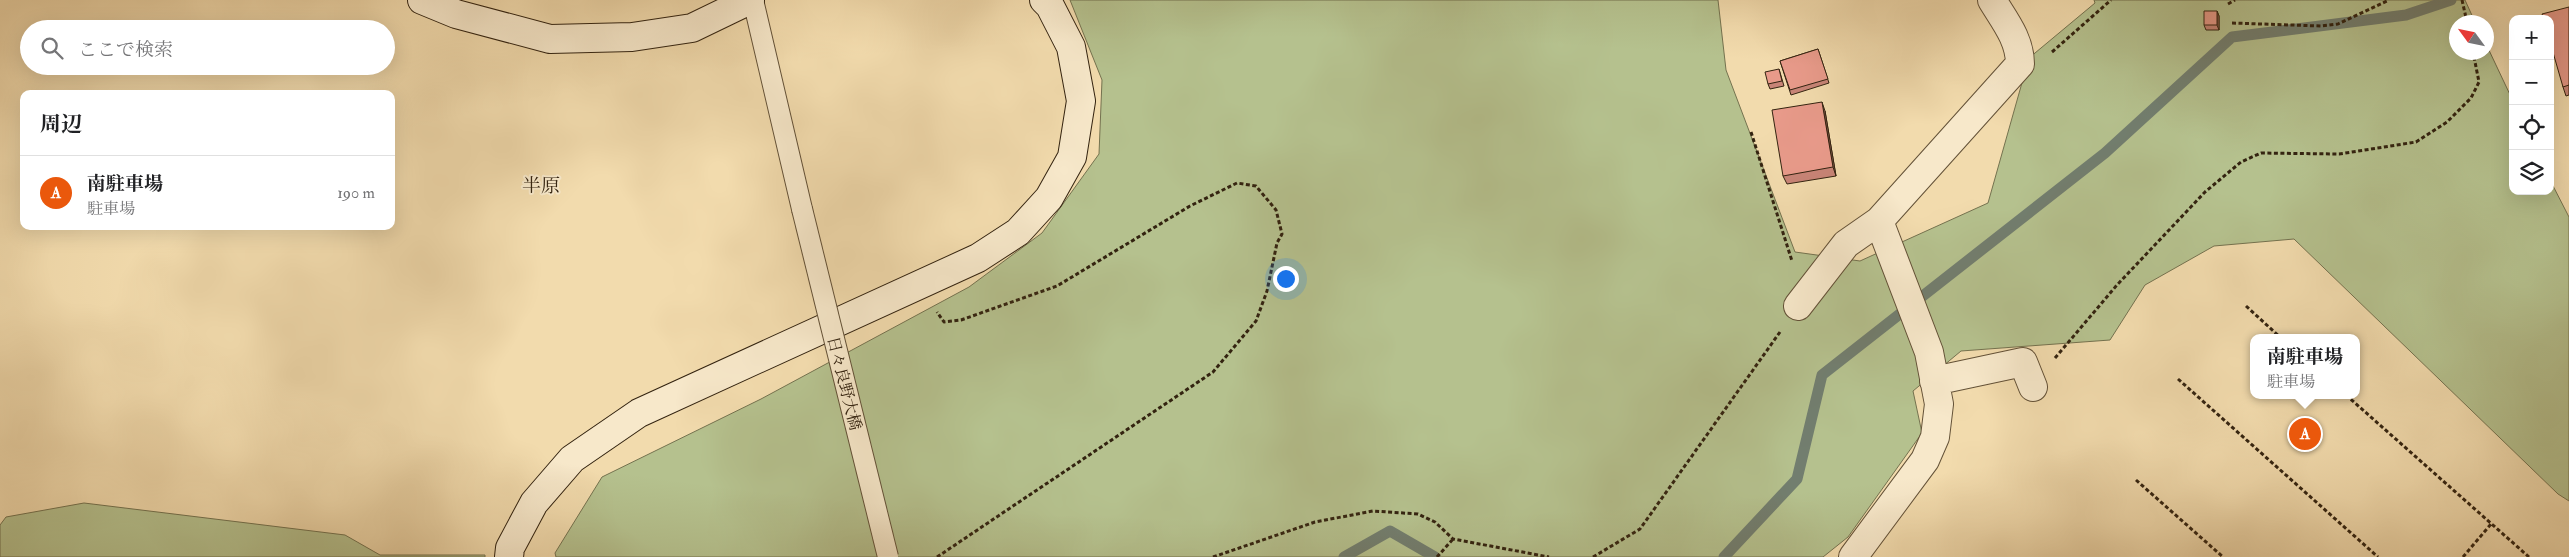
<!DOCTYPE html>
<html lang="ja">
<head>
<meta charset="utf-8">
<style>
  body { margin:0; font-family:"IM FELL Double Pica","Noto Serif JP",serif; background:#f6f6f6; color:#202124 }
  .controls { position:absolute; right:15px; top:15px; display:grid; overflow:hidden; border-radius:10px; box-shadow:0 5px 20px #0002 }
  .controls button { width:45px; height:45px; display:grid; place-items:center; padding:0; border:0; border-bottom:1px solid #e0e0e0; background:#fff; color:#202124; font:25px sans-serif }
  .compass { position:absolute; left:2449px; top:15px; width:45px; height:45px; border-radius:50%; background:#fff; box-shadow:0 5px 20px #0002; rotate:303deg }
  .you { position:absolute; left:1285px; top:278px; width:18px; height:18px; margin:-12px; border:4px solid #fff; border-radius:50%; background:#1a73e8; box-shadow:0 0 0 8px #1a73e833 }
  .badge { display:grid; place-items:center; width:32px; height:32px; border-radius:50%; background:#ea580c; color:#fff; font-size:16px; font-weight:700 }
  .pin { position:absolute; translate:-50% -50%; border:2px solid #fff; box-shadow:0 1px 5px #0006 }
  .popup { position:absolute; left:2250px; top:334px; width:110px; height:65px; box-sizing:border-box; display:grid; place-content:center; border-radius:10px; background:#fff; filter:drop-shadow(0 1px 4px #0005); font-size:16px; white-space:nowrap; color:#757577 }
  .popup b { font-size:19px; color:#202124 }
  .popup::after { content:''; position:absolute; left:50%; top:100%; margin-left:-10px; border:10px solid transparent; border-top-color:#fff }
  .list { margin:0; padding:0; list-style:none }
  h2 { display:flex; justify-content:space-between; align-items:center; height:65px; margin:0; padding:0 20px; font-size:21px }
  h2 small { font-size:16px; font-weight:400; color:#757577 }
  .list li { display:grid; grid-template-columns:32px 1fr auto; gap:15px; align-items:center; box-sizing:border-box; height:75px; padding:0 20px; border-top:1px solid #e0e0e0 }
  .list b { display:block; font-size:19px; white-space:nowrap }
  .list p { margin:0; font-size:16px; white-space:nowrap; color:#757577 }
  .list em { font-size:16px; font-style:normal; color:#757577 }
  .icon { flex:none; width:28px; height:28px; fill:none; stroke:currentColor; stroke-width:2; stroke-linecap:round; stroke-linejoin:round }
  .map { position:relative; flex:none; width:2569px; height:557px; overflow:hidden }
  .search { position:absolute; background:#fff; box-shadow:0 5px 20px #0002; left:20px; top:20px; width:375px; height:55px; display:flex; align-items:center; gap:12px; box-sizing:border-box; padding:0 18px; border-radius:28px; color:#757577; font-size:19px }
  .panel { position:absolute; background:#fff; box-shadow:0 5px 20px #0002; left:20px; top:90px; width:375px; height:140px; border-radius:10px }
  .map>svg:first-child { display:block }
  .green { fill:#b5c18e; stroke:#74724f }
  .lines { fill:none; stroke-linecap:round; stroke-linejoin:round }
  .stream { stroke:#727e6f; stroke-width:11 }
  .lane-casing { stroke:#635137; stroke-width:22 }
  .street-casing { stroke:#635137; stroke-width:30 }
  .secondary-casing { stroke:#332310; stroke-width:30 }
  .path { stroke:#332310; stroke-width:3; stroke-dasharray:4 2.5; stroke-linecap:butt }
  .lane { stroke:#f7e8ca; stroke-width:20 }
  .street { stroke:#f7e8ca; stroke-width:28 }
  .secondary { stroke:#f7e8ca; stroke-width:28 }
  .lane-bridge-casing { stroke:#635137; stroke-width:22; stroke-linecap:butt }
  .lane-bridge { stroke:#f7e8ca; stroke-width:20 }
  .wall { fill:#c88477; stroke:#332310 }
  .shaded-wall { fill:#a26c61; stroke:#332310 }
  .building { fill:#e89a8a; stroke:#332310 }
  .labels { text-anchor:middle; stroke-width:4; stroke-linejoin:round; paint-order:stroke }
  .street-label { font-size:16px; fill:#332310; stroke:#f7e8ca }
  .quarter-label { font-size:19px; fill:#332310; stroke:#f7e8ca }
</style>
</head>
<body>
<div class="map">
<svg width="2569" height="557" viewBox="0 0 2569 557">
  <rect width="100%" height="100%" fill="#f2dbad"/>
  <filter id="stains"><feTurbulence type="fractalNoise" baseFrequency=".004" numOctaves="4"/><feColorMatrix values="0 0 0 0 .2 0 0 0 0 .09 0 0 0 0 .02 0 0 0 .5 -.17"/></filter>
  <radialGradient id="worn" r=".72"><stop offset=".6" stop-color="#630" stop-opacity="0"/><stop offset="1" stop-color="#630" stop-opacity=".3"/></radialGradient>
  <!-- green -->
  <path class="green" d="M1070 0H1718L1726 70 1795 252 1860 261 1988 203 2029 58 2095 3 2094 0H2465L2475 22H2456V52H2486L2487 46 2513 101V191H2550V180L2569 217V501L2558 494 2294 239 2214 246 2145 285 2110 340 1961 351 1913 391 1922 433 1848 537 1823 557H556L555 553 602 477 761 399 969 287 1042 233 1099 154 1102 80Z
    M84 503 345 535 380 555H485V557H0V525L6 517Z"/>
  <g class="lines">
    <!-- stream -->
    <path class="stream" d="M1344 557 1390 531 1435 557
      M1724 557 1797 479 1822 375 2105 153 2232 37 2406 15 2451 0"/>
    <defs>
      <path id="lane" d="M753 0 802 209"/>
      <path id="street" d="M1798 306 1846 244 1879 221 2020 64C2020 39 2004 20 1992 0
        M1934 381 2023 362 2033 387
        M1853 557 1925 460 1935 437 1939 404 1929 352 1879 221"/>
      <path id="secondary" d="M422 0 456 14 550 39 632 37 692 28 750 0
        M509 557 510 548 534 503 572 459 639 413 978 258 1018 232 1049 198 1072 157 1081 101 1071 47 1050 6 1044 0"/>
    </defs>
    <!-- lane casing -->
    <use href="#lane" class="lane-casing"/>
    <!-- street casing -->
    <use href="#street" class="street-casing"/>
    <!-- secondary casing -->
    <use href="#secondary" class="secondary-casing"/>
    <!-- path -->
    <path class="path" d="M2462 0 2467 22
      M2228 4 2235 0
      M2232 23 2321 26 2338 24 2389 0
      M2052 52 2111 0
      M1751 132 1792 261
      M2246 306 2281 338
      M2055 358 2117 285 2205 192 2241 162 2261 153 2339 154 2416 142 2447 122 2471 98 2479 82 2473 52
      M2178 379 2378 557
      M2346 395 2529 557
      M2136 480 2223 557
      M937 557 1213 372 1256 321 1267 291 1277 243 1282 234 1276 210 1256 186 1237 183 1190 206 1057 286 961 320 944 322 937 312
      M1213 557 1315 522 1373 511 1418 514 1435 522 1453 539 1549 557
      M1437 557 1453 539
      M1593 557 1640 529 1780 332
      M2463 557 2491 524"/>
    <!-- lane -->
    <use href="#lane" class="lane"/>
    <!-- street -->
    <use href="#street" class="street"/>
    <!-- secondary -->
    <use href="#secondary" class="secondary"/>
    <defs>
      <path id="lane-bridge" d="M802 209 888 557"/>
    </defs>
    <!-- lane-bridge casing -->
    <use href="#lane-bridge" class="lane-bridge-casing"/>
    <!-- lane-bridge -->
    <use href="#lane-bridge" class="lane-bridge"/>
  </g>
  <!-- wall -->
  <path class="wall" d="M2569 7V95L2566 96 2563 87Z
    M2217 11 2219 16V30H2206L2204 25Z
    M1818 49 1829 83 1791 95 1780 61Z
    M1779 69 1784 86 1770 89 1768 84Z
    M1825 111 1836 176 1787 184 1783 176Z"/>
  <!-- shaded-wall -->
  <path class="shaded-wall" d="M2217 11 2219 16V30L2217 25Z
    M1822 102 1825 111 1836 176 1833 167Z"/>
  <!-- building -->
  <path class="building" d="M2569 7V85L2563 87 2550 42V19H2544L2542 14Z
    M2204 11H2217V25H2204Z
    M1818 49 1828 79 1790 90 1780 61Z
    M1779 69 1782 81 1768 84 1765 72Z
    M1822 102 1833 167 1783 176 1772 110Z"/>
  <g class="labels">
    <!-- street labels -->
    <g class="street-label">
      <text transform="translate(845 383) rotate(76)" y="6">日々良野大橋</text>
    </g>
    <!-- quarter labels -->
    <g class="quarter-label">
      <text x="541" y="192">半原</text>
    </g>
  </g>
  <rect width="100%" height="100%" filter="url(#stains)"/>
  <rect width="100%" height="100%" fill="url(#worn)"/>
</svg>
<div class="controls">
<button>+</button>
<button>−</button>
<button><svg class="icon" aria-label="locate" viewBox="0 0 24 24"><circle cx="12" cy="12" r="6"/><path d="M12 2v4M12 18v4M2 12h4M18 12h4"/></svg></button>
<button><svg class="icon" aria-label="layers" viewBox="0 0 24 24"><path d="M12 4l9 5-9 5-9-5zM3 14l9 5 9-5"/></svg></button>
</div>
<svg class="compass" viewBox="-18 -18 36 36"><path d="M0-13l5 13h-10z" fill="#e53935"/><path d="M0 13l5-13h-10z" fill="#757577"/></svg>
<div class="you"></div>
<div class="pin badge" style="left:2305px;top:434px">A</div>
<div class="popup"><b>南駐車場</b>駐車場</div>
<div class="search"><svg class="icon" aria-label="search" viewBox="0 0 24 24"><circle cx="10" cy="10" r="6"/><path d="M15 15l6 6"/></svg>ここで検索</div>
<section class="panel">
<h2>周辺<small></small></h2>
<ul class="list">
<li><span class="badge">A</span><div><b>南駐車場</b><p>駐車場</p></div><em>190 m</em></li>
</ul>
</section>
</div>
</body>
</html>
